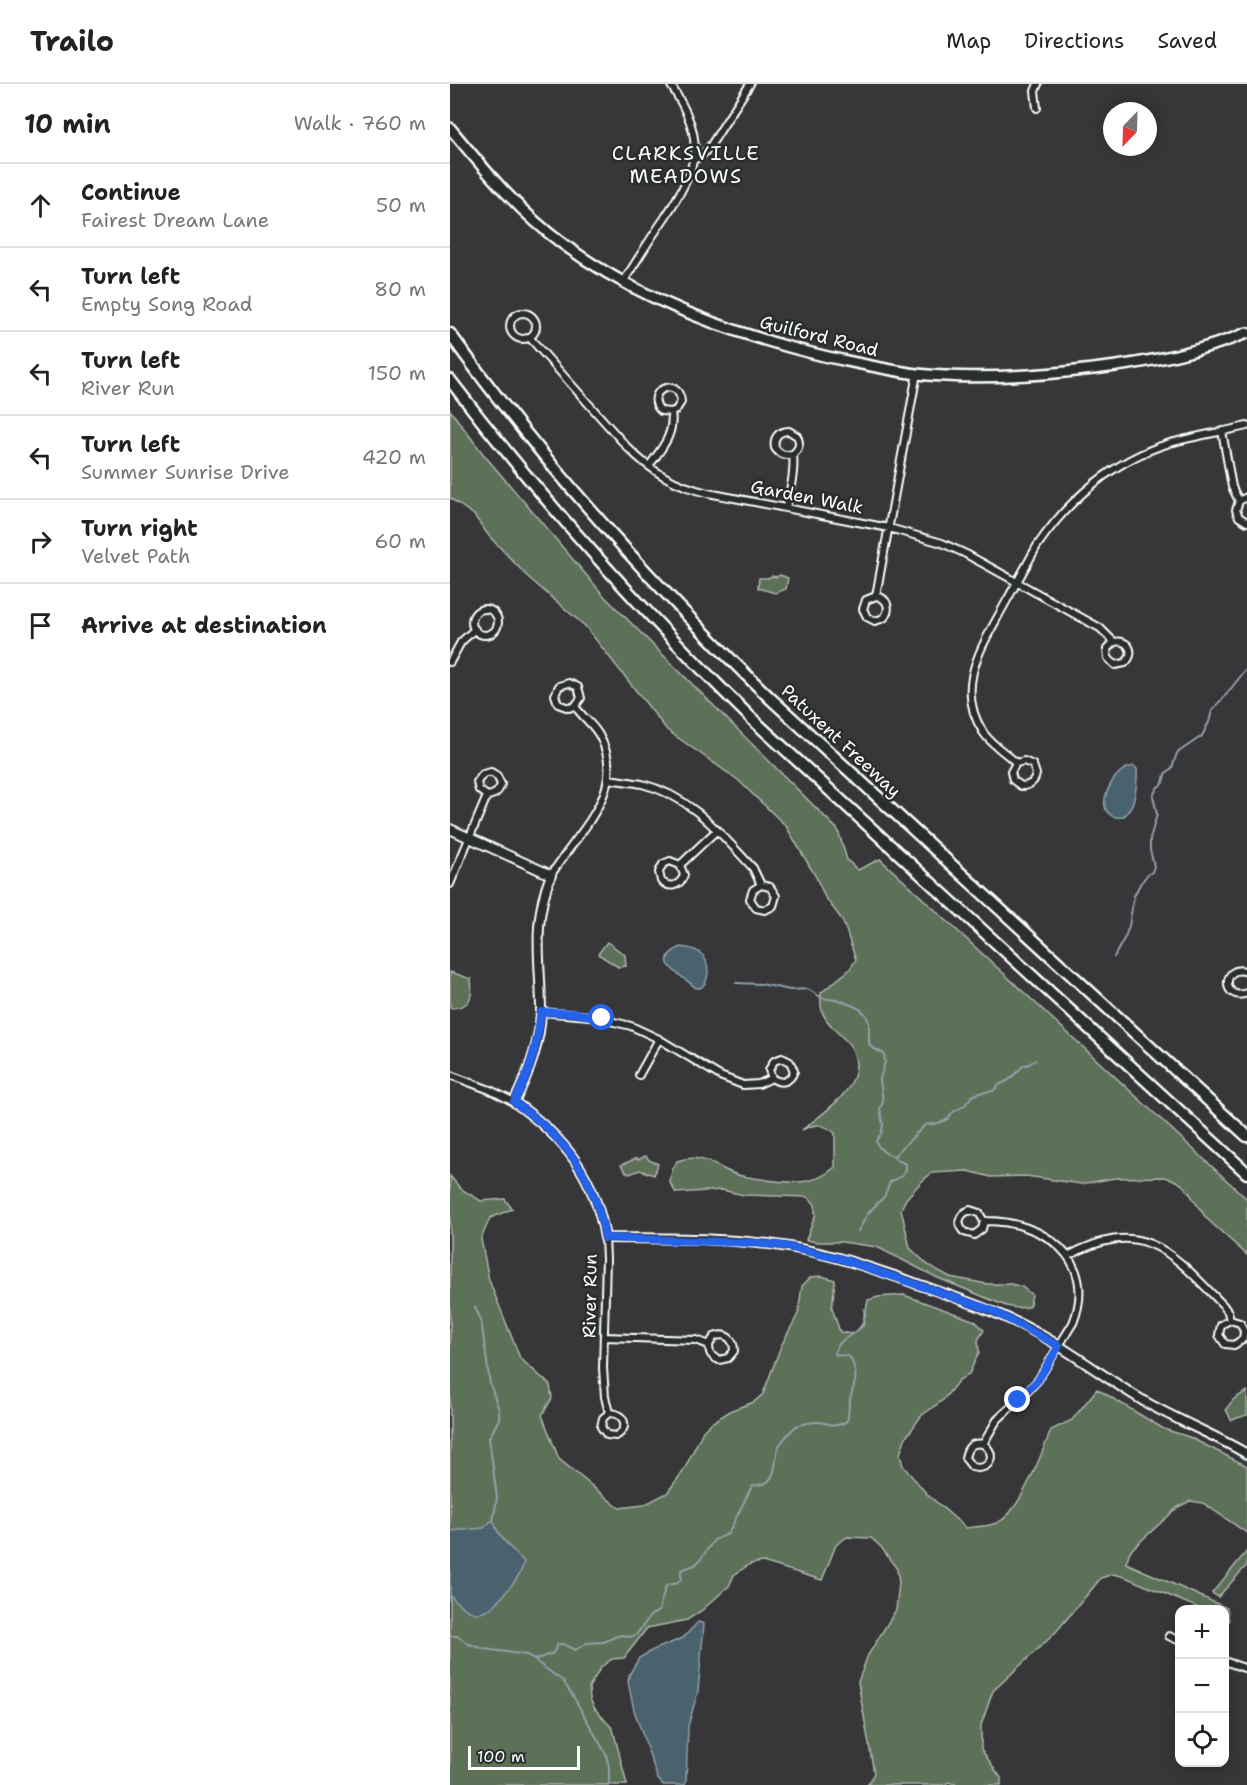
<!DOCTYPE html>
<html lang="en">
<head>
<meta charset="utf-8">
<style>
  body { margin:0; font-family:"Shantell Sans",sans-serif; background:#f6f6f6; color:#222 }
  .controls { position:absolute; right:18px; bottom:18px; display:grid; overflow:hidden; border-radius:12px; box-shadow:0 3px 15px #0003 }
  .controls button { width:54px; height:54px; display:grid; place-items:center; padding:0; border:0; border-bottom:2px solid #e0e0e0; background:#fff; color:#222; font:30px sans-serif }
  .compass { position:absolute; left:653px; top:18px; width:54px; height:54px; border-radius:50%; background:#fff; box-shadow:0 3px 15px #0003; rotate:203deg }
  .scale { position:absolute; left:18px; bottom:15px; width:112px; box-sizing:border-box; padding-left:6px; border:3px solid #fff; border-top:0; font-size:16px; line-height:21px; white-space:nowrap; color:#fff; -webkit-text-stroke:4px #2a2d2e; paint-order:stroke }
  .stop { position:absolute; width:18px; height:18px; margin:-14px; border:4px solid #2563eb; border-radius:50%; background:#fff }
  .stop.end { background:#2563eb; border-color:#fff; box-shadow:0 2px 6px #0008 }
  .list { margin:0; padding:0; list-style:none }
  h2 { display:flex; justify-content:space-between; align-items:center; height:78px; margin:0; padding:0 24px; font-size:26px }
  h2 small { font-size:20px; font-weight:400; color:#767676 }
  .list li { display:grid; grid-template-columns:39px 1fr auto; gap:18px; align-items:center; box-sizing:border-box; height:84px; padding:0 24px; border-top:2px solid #e0e0e0 }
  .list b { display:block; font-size:22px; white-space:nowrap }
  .list p { margin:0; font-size:20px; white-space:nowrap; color:#767676 }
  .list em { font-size:20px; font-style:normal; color:#767676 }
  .icon { flex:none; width:33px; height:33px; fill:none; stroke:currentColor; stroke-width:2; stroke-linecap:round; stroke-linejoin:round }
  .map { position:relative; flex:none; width:797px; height:1701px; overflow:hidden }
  header { display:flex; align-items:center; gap:36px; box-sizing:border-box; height:84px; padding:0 30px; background:#fff; border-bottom:2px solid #e0e0e0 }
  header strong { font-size:28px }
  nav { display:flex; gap:33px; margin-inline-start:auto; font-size:21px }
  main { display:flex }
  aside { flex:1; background:#fff }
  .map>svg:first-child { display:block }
  .green { fill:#5d6f58; stroke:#aeb7ac; stroke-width:1.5 }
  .water { fill:#4a626e; stroke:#92a1a8; stroke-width:1.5 }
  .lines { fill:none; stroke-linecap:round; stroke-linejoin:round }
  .stream { stroke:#92a1a8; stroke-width:2 }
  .minor-casing { stroke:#fff; stroke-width:10 }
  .tertiary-casing { stroke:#fff; stroke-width:12 }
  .secondary-casing { stroke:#fff; stroke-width:14 }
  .motorway-casing { stroke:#fff; stroke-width:15 }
  .minor { stroke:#2a2d2e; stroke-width:6 }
  .tertiary { stroke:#2a2d2e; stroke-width:8 }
  .secondary { stroke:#2a2d2e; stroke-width:9 }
  .motorway { stroke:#2a2d2e; stroke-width:10 }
  .route { stroke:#2563eb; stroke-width:8 }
  .labels { text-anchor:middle; stroke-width:5; stroke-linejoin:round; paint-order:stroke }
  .street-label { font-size:18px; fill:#fff; stroke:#2a2d2e }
  .neighbourhood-label { font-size:20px; letter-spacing:1.5px; fill:#fff; stroke:#2a2d2e }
</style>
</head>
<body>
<header>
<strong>Trailo</strong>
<nav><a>Map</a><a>Directions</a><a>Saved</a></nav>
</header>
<main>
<aside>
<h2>10 min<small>Walk · 760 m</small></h2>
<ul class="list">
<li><svg class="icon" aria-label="ahead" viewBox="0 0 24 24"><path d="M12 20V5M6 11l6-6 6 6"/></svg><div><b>Continue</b><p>Fairest Dream Lane</p></div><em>50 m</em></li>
<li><svg class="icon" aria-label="left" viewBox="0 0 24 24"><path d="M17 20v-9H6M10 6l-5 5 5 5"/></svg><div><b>Turn left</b><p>Empty Song Road</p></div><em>80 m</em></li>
<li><svg class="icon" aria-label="left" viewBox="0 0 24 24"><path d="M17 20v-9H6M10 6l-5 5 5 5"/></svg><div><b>Turn left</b><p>River Run</p></div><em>150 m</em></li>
<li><svg class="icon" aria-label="left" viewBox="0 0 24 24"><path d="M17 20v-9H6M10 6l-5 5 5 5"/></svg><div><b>Turn left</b><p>Summer Sunrise Drive</p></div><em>420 m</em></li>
<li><svg class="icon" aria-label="right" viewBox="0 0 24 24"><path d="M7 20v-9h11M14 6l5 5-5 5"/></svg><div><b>Turn right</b><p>Velvet Path</p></div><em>60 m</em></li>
<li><svg class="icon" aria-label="arrive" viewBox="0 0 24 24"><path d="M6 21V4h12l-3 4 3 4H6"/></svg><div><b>Arrive at destination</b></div></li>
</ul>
</aside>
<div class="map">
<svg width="797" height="1701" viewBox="0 0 797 1701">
  <rect width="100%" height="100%" fill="#37373a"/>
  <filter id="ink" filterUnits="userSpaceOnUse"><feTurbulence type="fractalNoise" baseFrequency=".0167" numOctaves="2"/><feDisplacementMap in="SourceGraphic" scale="12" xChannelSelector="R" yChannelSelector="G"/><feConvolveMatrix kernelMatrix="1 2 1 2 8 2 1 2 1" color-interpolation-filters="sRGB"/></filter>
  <g filter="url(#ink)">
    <!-- green -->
    <path class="green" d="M0 326 34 371 155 513 388 746 397 776 408 786 430 775 797 1115V1171L756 1134 736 1104 727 1097 715 1093 665 1094 631 1100 576 1092 541 1093 518 1087 482 1089 472 1097 456 1115 451 1125 460 1164 478 1181 500 1193 537 1200H561L572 1203 582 1211 579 1223 567 1224 556 1222 488 1194 427 1163 392 1158H368L356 1156 365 1132V1120L357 1113 294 1111 272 1106 226 1109 220 1099 222 1087 227 1077C255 1068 264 1084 288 1091 295 1093 303 1094 311 1095 337 1099 364 1103 385 1083V1049C372 1039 367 1039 352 1046 376 1027 421 999 401 963 398 958 392 953 388 949 375 935 369 930 371 909L399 886 406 876 395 843 390 833 375 813 366 793 336 742 288 696 217 646 135 542 79 494 39 452 24 431 0 414Z
      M330 491 338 494 336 505 325 509 308 504 309 494H318L322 492 326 493Z
      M157 858 175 871 176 882 168 883 148 870Z
      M0 888 21 895C23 913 21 924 0 924Z
      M195 1072 197 1073 199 1076 208 1080 204 1091 190 1086 180 1090 176 1088 171 1081 187 1074 188 1076Z
      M0 1092 11 1105 31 1117 55 1115 62 1125 40 1134 31 1155 39 1196 70 1274 100 1301 102 1314 92 1331 109 1375 169 1424 194 1421 217 1409 234 1386 253 1347 261 1339 282 1326 304 1318 313 1310 331 1262 348 1230 352 1202 361 1193 372 1192 385 1196 382 1224 390 1248 402 1250 413 1242 418 1216 428 1213 454 1211 525 1237 534 1246 528 1256 529 1268 519 1290 509 1296 493 1316 471 1332 455 1355 450 1370 453 1382 477 1410 516 1444C528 1442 542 1443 552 1436 571 1424 593 1367 601 1346L622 1336 647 1305 714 1345 739 1353 797 1382V1449L753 1419 740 1417 728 1423 680 1467 676 1479 777 1524 779 1537 775 1535 774 1526 751 1525 675 1493 663 1490 651 1494 605 1549 543 1607 531 1641V1665L551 1694V1701H509L498 1698 495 1701H417L419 1699 424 1689 408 1598 418 1571 446 1526 449 1499 447 1485 431 1463 421 1454 397 1453 386 1461 372 1496 313 1478 300 1480 284 1491 279 1502 251 1527 237 1536 197 1544 174 1574 162 1575 151 1583 139 1603 140 1615 145 1625 163 1645 177 1701H0Z
      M797 1307V1331L781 1336 776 1325 784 1315Z
      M797 1467V1481L768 1513 762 1509Z"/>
    <!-- water -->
    <path class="water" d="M684 682 687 685C688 697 685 727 672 733 668 734 665 733 662 732 649 724 656 708 662 698 668 689 673 684 684 682Z
      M231 863C238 864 244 864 250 869 260 876 261 898 250 904H246C234 892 198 878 231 863Z
      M41 1437 44 1438C49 1456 63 1465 74 1478 72 1489 64 1498 57 1507 37 1533 24 1538 0 1511V1447L34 1444Z
      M248 1538 254 1540 248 1607 238 1642 236 1696 235 1701H213L208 1695 184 1626 178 1598 179 1591 189 1574 203 1566 233 1554Z"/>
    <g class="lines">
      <!-- stream -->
      <path class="stream" d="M664 873 675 853 679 842 684 812 690 800 697 791 702 788 704 782 700 766V755L707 730 703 712 707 704 713 699 715 690 722 684 727 669 752 652 759 638 762 627 769 618 772 616 797 584
        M286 899 311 900 340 906 358 905 372 914 392 917 410 925 416 931 419 939V959L421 963 434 970 435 978 430 995 433 1018 430 1025 433 1041 431 1050 426 1057C428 1064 436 1071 444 1072
        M408 1147 418 1129 434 1113 440 1098 452 1092 456 1085V1080L445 1075 444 1072 475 1041 489 1039 498 1035 502 1029 515 1021 522 1012 529 1009 543 1007 549 1001 559 996 573 982 579 980 586 976
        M25 1223 31 1236 40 1300 49 1326V1335L39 1354 47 1414 43 1437
        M0 1552H7L19 1560 34 1565 77 1571 113 1597 123 1612 156 1670 159 1683V1701
        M84 1576 103 1569 108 1560H113L125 1566 137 1559 154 1558 167 1552 173 1551 179 1553 186 1551 201 1531 209 1527 215 1504 217 1501 228 1499 231 1494V1486L245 1481 250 1476 264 1456 278 1450 302 1402C307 1400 312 1401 316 1399 327 1392 325 1374 328 1364 329 1360 342 1346 346 1342 353 1340 360 1338 367 1338 382 1338 380 1346 397 1337 399 1332 398 1328 399 1322 401 1300 412 1299 400 1273 395 1270 390 1273 385 1270 388 1248 418 1254 414 1225"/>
      <defs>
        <path id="minor" d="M587 24 585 7 588 0
          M244 76 252 71 259 64 300 0
          M174 197C187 176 200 155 214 135 250 80 257 57 220 0
          M60 242a13 13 0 1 1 26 0a13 13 0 1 1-26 0Z
          M79 253 177 363C202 388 224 401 258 409L439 444 492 459 516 470 650 544 664 558C679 555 686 569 675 579L665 581 658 574 657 565 664 558
          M772 347 782 403 789 417
          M199 382C211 365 225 351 221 328L226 326 231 318C229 290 192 308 211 327L221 328
          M797 413 789 417 786 426 789 433 797 438
          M336 424C340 406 345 389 343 370 335 372 330 371 325 364 323 354 328 347 339 347L347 352C351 360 349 365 343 370
          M426 512 416 516 413 525 417 533 425 537 434 534C441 525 438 514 426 512L467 289
          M22 538a13 13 0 1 1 26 0a13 13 0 1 1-26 0Z
          M0 578 11 558 25 545
          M566 679 574 677 583 681 586 690C585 698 579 702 571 702L563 696 561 688 566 679C556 668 541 661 533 648 505 604 530 566 551 527 563 505 575 484 587 462 619 415 664 376 720 359 745 352 771 348 797 342
          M159 695C170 697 181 698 192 700 241 712 270 749 303 784L311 801 303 806 300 815 306 824 315 826 323 822 326 812 320 803 311 801
          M230 781 234 791C230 802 220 805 211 797L209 788 213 780 220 777 230 781 267 746
          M101 791C128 747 180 706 149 651 143 640 132 633 125 622L119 624 108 620 105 611 109 602 119 599 128 603 131 614 125 622
          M0 800 37 712 29 706 27 698 33 690 41 688 47 692 51 700C49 708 45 711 37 712
          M797 888C772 878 771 919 797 909
          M91 928 139 932 181 942 209 955 270 992 293 1001 309 1000 322 994C331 1001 340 998 344 987L340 978 332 974 324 977 319 986 322 994
          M0 991 40 1006 64 1018
          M189 991 209 955
          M155 1154 156 1175 153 1284 155 1313 159 1329C175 1329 180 1344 166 1352L157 1351 151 1343 153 1334 159 1329
          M618 1172C694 1131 723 1170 773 1221L778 1228 780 1236 771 1241 769 1251 775 1260 784 1261 793 1255 794 1247 790 1239 780 1236
          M154 1253 246 1256 259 1261C259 1269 261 1273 269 1276L278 1274 284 1267C284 1255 276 1248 264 1253L259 1261
          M533 1360C548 1370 540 1388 522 1383L515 1374C517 1363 522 1358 533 1360L547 1336 578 1307 588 1296 623 1239C649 1175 592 1136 534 1137L532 1145 524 1151 514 1148C506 1140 509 1130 520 1126L529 1129 534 1137
          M719 1552 730 1557
          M774 1577 797 1585"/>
        <path id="tertiary" d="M0 745 101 791C81 841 91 876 91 927 90 960 79 989 64 1018 115 1054 145 1092 155 1154 214 1155 274 1153 332 1162 376 1168 417 1183 459 1197 503 1213 548 1227 589 1250 625 1270 657 1295 692 1316 726 1336 763 1350 797 1370"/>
        <path id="secondary" d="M0 44C35 86 69 128 113 160 191 217 285 251 378 273 407 279 437 286 467 290 526 296 585 292 643 285 697 279 747 269 797 249"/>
        <path id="motorway" d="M0 250C95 382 204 502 321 615L797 1052
          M0 296C92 417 193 528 301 634L797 1089"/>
      </defs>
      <!-- minor casing -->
      <use href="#minor" class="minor-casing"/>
      <!-- tertiary casing -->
      <use href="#tertiary" class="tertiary-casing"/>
      <!-- secondary casing -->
      <use href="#secondary" class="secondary-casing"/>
      <!-- motorway casing -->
      <use href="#motorway" class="motorway-casing"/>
      <!-- minor -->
      <use href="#minor" class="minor"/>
      <!-- tertiary -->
      <use href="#tertiary" class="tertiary"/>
      <!-- secondary -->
      <use href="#secondary" class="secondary"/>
      <!-- motorway -->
      <use href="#motorway" class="motorway"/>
    </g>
  </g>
  <g class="lines" filter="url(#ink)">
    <!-- route -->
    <path class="route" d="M152 934 125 929 91 928C87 963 80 987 64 1018 115 1054 145 1092 155 1154L306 1159 334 1162 392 1175 541 1226 609 1262 588 1296 568 1316"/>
  </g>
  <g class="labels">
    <!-- street labels -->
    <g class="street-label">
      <text transform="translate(369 252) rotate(14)" y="6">Guilford Road</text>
      <text transform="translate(357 413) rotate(11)" y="6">Garden Walk</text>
      <text transform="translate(391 657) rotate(43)" y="6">Patuxent Freeway</text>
      <text transform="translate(140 1212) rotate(-89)" y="6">River Run</text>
    </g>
    <!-- neighbourhood labels -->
    <g class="neighbourhood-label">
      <text x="236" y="76">CLARKSVILLE<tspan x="236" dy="23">MEADOWS</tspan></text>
    </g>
  </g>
</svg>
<div class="controls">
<button>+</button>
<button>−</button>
<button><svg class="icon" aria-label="locate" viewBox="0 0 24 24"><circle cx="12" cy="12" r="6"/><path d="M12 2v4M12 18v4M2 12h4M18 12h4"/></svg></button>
</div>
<svg class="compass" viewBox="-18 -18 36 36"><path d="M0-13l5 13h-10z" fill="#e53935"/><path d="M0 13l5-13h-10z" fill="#767676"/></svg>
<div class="scale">100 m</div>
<div class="stop" style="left:152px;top:934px"></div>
<div class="stop end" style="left:568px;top:1316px"></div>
</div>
</main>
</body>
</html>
